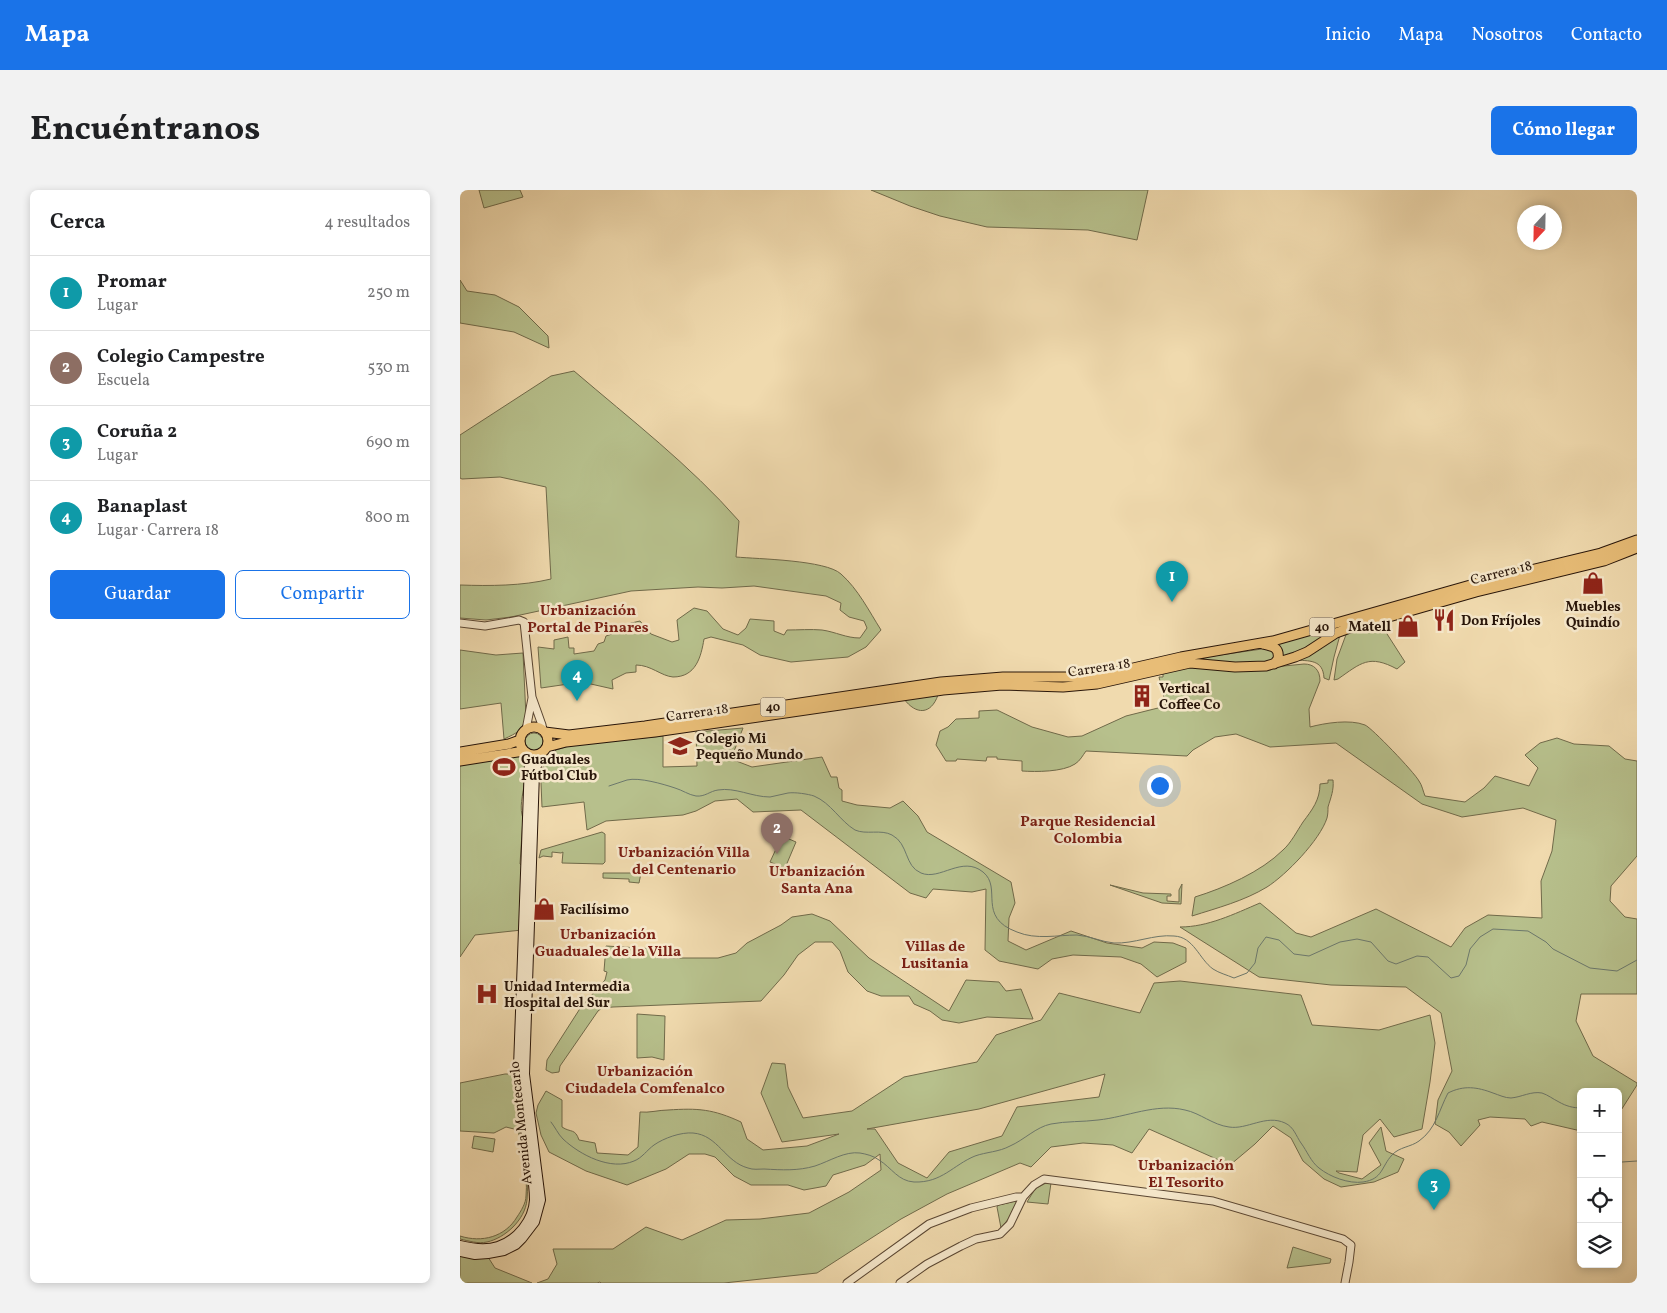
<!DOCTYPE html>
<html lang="es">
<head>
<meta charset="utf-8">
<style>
  body { margin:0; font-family:Vollkorn,serif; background:#f2f2f2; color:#202124 }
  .controls { position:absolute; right:15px; bottom:15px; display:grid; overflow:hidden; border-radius:8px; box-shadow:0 2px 8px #0003 }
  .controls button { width:45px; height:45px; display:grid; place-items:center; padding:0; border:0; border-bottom:1px solid #e0e0e0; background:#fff; color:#202124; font:25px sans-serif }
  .compass { position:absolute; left:1057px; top:15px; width:45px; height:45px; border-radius:50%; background:#fff; box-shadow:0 2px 8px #0003; rotate:202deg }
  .you { position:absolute; left:699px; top:595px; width:18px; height:18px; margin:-12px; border:4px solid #fff; border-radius:50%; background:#1a73e8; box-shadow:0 0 0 8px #1a73e833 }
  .badge { display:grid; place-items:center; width:32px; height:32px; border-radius:50%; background:#1a73e8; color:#fff; font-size:16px; font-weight:700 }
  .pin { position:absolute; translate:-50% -41px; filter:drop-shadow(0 1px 2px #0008) }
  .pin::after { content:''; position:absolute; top:26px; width:18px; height:15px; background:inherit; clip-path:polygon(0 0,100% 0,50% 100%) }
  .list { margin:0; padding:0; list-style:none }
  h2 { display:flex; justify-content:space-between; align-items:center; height:65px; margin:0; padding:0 20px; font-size:21px }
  h2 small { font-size:16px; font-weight:400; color:#757577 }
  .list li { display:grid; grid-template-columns:32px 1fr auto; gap:15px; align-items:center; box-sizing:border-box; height:75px; padding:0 20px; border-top:1px solid #e0e0e0 }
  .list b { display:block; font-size:19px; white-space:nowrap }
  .list p { margin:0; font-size:16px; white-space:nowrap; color:#757577 }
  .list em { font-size:16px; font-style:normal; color:#757577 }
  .actions { display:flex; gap:10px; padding:15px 20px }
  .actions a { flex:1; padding:11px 0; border:1px solid #1a73e8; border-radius:8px; text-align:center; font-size:18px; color:#1a73e8 }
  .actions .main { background:#1a73e8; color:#fff }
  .icon { flex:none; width:28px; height:28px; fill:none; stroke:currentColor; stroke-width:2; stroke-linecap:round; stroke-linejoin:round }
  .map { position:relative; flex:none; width:1177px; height:1093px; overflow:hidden; border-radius:8px }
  header { display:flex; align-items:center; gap:30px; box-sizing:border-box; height:70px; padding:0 25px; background:#1a73e8; color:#fff }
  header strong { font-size:24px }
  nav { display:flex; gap:28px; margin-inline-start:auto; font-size:18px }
  .intro { display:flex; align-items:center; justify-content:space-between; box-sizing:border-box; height:120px; padding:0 30px }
  h1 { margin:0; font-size:35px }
  .button { padding:12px 22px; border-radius:8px; background:#1a73e8; color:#fff; font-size:18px; font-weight:700 }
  main { display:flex; gap:30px; padding:0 30px }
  aside { flex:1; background:#fff; border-radius:8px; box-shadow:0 2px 8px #0003 }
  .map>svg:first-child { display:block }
  .green { fill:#b7c08c; stroke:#706a4a; fill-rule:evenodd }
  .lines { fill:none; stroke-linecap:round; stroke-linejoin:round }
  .stream { stroke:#6c786c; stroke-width:1 }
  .tertiary-casing { stroke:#5a4632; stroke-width:9 }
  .secondary-casing { stroke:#281509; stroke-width:10 }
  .primary-casing { stroke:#281509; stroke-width:11 }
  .tertiary { stroke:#f5e7ca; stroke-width:7 }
  .secondary { stroke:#f5e7ca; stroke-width:8 }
  .primary { stroke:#e8bd77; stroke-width:9 }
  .labels { text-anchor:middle; stroke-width:5; stroke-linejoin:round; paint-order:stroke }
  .shield { fill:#f5e7ca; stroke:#665443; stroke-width:1 }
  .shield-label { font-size:12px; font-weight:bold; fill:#281509 }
  .street-label { font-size:14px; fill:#281509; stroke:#f5e7ca }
  .poi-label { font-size:14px; font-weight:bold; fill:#281509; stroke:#f5e7ca; text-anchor:start }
  .neighbourhood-label { font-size:15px; font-weight:bold; fill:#7a1f14; stroke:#f5e7ca }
</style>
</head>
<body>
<header>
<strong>Mapa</strong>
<nav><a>Inicio</a><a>Mapa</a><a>Nosotros</a><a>Contacto</a></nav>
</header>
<div class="intro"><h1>Encuéntranos</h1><a class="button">Cómo llegar</a></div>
<main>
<aside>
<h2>Cerca<small>4 resultados</small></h2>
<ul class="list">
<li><span class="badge" style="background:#0f9aa8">1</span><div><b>Promar</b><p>Lugar</p></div><em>250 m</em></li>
<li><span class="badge" style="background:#8d6e63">2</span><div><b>Colegio Campestre</b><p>Escuela</p></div><em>530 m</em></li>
<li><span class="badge" style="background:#0f9aa8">3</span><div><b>Coruña 2</b><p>Lugar</p></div><em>690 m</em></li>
<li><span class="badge" style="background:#0f9aa8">4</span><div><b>Banaplast</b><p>Lugar · Carrera 18</p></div><em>800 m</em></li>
</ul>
<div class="actions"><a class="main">Guardar</a><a>Compartir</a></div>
</aside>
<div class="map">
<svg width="1177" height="1093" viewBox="0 0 1177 1093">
  <rect width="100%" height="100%" fill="#f0daae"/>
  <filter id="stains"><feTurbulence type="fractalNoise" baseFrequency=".004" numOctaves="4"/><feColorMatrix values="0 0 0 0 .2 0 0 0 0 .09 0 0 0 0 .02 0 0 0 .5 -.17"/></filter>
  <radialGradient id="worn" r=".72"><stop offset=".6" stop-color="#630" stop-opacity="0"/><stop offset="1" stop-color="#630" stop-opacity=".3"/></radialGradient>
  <!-- green -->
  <path class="green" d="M19 0H60L63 7 24 18Z
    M411 0H688L677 50 628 40 527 37 480 26 450 16Z
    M0 90 7 101 35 105 59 117 88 146 89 158 54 142 0 133Z
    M114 181C170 229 230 275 279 331L276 367C298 369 366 370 381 384 398 399 409 421 421 440L406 457 388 467 331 472 300 465 283 455 251 447 244 449C241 467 236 487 213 487 201 486 191 475 176 475V482L166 483 152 490 153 499 122 492 81 498 78 457 94 459V450L108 447 109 458H114V464L134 461 138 454 144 452 146 446 152 444 150 438 180 431 191 444 212 452 219 450 217 430 234 418 247 421 263 439 278 445 286 438 290 429 314 431V441L324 445 327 440C338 440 351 439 362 440 376 442 386 448 400 448L407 438 404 431 389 427 380 420 381 413 366 406 294 396 262 398 238 397 171 401 51 427 26 430 0 428V395C30 396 62 396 91 389L86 297 40 287 2 289 0 288V245L91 186Z
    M920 433 945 472 937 479C909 464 901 473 878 489L874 490 877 469 887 442Z
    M877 436 875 440 845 459 820 468 814 455Z
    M880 445 874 467 869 490 864 488C863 469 849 471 834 470Z
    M809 458 816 461 814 470C788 476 762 472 736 470L739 468Z
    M0 460 36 465 63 463 66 527C62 541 57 543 44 549L41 513 0 519Z
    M844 474C854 474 860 480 860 491L849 519 850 537C865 533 890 529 905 535 912 538 954 582 959 591 962 595 963 601 965 606L1005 612 1024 598 1035 586 1069 596 1078 578 1065 565 1080 553 1097 548 1114 554 1149 556 1165 569 1177 571V666L1151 696 1150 711 1165 727 1177 729V804H1121L1116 831 1133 866 1177 893V895L1158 925V902H1121V941L1082 932 1071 936 1065 929 1030 927 1018 930 1020 935 1001 956 989 942 975 934 978 910 992 881 981 823 946 797 871 795 799 787 720 737C748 737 774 724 800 713L836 743 851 747 916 719 991 757 1005 738 1028 725 1082 728 1081 691 1092 661 1096 630 1063 618 1002 627 962 614 876 553 810 557 776 544 755 547 733 560 727 566 626 561C623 565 620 571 615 574 603 582 576 582 562 581V571L537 569V567H527L526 571 497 569 496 571H486L476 555 480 541 488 537 496 529 519 528V521L537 520 572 537 608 547 622 546 666 526 706 516 699 487H703V482L724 477H814Z
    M478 505C471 525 456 525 444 509Z
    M283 538 271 569 292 577 362 567 371 587H377L379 598 382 600V611L397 615 430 618 443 611 458 626 467 642 551 692 555 713 549 728 548 751 566 760 611 741 647 753 682 758 694 752 713 753 726 758V772L697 787 681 774 661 767 613 765 592 769 578 779 539 771 525 760 526 699 512 702 473 699 466 708 450 703 341 620 293 622 277 609 255 611 236 621 223 625 146 631 127 640 124 612 82 617 81 593 83 577 86 570 96 560 112 555 203 546V577L237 576 236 542Z
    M65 552a9 9 0 1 1 18 0a9 9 0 1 1-18 0Z
    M54 564C78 574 55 609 63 628L60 674 64 676 62 740 15 745 0 767V573Z
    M868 590H873C874 600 871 607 868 617 868 620 868 624 867 628 860 650 826 685 807 697 784 711 757 718 732 726L735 707C764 698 801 682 823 660 831 653 837 641 843 632 852 620 860 610 860 594L868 593Z
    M142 642 145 644V672L143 674 102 673 103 662 101 663 92 662V667L83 666 79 668 81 660Z
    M322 646 336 652 325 678 310 672Z
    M143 683H181L179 693 169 692V689L143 688Z
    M722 694 721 714 702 713 650 695 683 703 711 704V706H707V711L719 712V700Z
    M352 724 370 731 409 768 489 821 506 790 539 792 546 801 561 799 573 829 527 827 499 833 482 830 470 821 454 814 449 806H421L407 801 388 782 380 761 372 752H355L338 765 324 785 301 811 153 817 142 818 138 821 100 876 99 882 92 883 86 880 87 870 121 817 145 790 147 782 144 781 146 756 197 759V768H258L276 763 287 753 321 735 332 727Z
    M720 791 841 805 852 835 919 840 970 825 975 853 970 892 962 939 934 947 920 929 903 945 897 982 876 981 879 983 902 989 921 975 909 953 921 937 926 961 944 969 938 982 914 992 881 997 864 989 843 971 831 948 813 936 795 954 770 975 689 939 672 963 653 955 623 953 591 957 571 977 560 973 487 1004 441 1029 357 1083 264 1093H141L140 1092 137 1093H77L88 1089 97 1074 93 1059H153L186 1037 222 1050 266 1030 300 1029 349 1023 389 1002 421 980 420 964 405 975 373 985 366 996 344 1000 328 995H291L274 986 255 967 245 964H229L206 979 167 995 126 981 89 962 81 945 76 923 78 915 86 901 102 910V937C111 943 115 938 119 950L135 953 137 963 168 965 178 957 180 922C189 923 199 920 208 920 238 918 253 919 281 932L287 949 303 960 347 956 379 944 322 952 301 903 312 873 325 874 328 897 343 928 392 921 444 887 517 872 536 845 581 830 599 803 680 823 694 793ZM645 884 639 907 557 917 542 946 489 962 467 988 438 973 415 939H407L519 919Z
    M177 824 205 826 204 870 192 867 177 868Z
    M45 884H52C55 904 57 925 60 945 64 966 69 988 67 1010 65 1030 45 1048 27 1052 18 1054 9 1051 0 1049V1046C22 1053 45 1047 57 1027 61 1021 66 1013 66 1006 68 984 62 961 58 940L46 937 34 943 0 941V893Z
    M14 946 35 949 33 962 12 958Z
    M586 993H591L588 1014 567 1012 575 999Z
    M557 1011 550 1027 541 1038 537 1017 538 1015Z
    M833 1057 871 1069 870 1073 827 1078Z
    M0 1065 28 1067 35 1078 72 1093H0Z"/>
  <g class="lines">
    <!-- stream -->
    <path class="stream" d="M149 596C155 594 161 592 167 590 179 587 203 594 215 598 222 600 229 605 236 606 245 607 250 601 258 600 275 597 292 607 310 607 316 606 322 604 328 603 335 602 348 604 354 606 371 613 380 631 395 640 406 645 421 639 432 645 449 654 444 676 461 683 480 691 502 665 523 682 543 698 516 727 557 742 576 750 598 745 617 745 630 746 642 752 654 753 674 754 694 744 714 746 734 747 739 769 753 779 759 783 767 785 774 788L787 783 795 773 798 758 806 747 819 750 834 764 849 766 880 752 897 749 911 752 928 771 936 774 957 766 968 767 991 788 999 786 1006 775 1010 759 1020 747 1033 739 1068 741 1086 752 1093 759 1130 778 1157 781 1177 770
      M1158 924 1161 927V937L1158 942
      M91 932C95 937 98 944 103 949 120 965 151 981 174 971 182 968 187 960 194 955 204 948 221 942 233 943 258 945 265 972 288 978 293 980 299 979 304 979 322 980 338 981 355 976 370 971 385 961 400 963 406 964 414 966 419 970 432 978 438 991 454 992 482 993 493 975 515 966 526 962 539 962 550 956 564 950 576 937 591 934 606 931 623 932 638 930 667 927 696 913 725 920 740 923 753 935 769 937 787 940 806 924 825 933 834 937 836 946 841 953 847 961 851 972 859 978 870 987 889 994 903 992 923 989 921 977 932 965 939 957 951 957 959 951 976 939 979 920 988 903 1004 895 1017 897 1033 903 1039 905 1045 908 1051 908 1062 907 1071 901 1082 903 1088 905 1093 909 1099 912 1106 916 1113 918 1121 918
      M1158 971 1162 972 1177 971"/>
    <defs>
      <path id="tertiary" d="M0 433 25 436 59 430 64 432 72 507 82 535 83 540
        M66 540 72 508
        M387 1093 469 1034 511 1018 556 1007H563
        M440 1093 467 1074 501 1056 516 1049 540 1044 550 1034 563 1007 574 995 584 989 753 1011 883 1049 891 1055 889 1072 885 1093"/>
      <path id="secondary" d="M0 1055C12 1058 26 1060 38 1056 57 1050 73 1030 74 1010 74 995 71 979 69 965 64 935 60 906 58 877L69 573 65 562
        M0 1062 15 1065 28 1064 44 1061 56 1055 62 1049 75 1032 81 1010 65 884 75 582 81 564"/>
      <path id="primary" d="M803 454C812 456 820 457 818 469L814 474
        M60 551a14 14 0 1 1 28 0a14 14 0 1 1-28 0Z
        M85 542 109 545 185 536 481 492 543 487H627L647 484 721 467 813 451 1021 392 1141 363 1177 350
        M87 557 106 552 195 542 483 500 542 495 603 497 637 494 730 473 775 477 806 476 835 467 847 462 876 443 887 439 1016 402 1144 371 1177 358
        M0 562 49 554 60 550
        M0 571 64 561"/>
    </defs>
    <!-- tertiary casing -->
    <use href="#tertiary" class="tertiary-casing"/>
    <!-- secondary casing -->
    <use href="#secondary" class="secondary-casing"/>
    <!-- primary casing -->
    <use href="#primary" class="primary-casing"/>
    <!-- tertiary -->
    <use href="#tertiary" class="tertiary"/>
    <!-- secondary -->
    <use href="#secondary" class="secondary"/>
    <!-- primary -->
    <use href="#primary" class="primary"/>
  </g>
  <!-- icons -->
  <defs>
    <symbol id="shop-bare" viewBox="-9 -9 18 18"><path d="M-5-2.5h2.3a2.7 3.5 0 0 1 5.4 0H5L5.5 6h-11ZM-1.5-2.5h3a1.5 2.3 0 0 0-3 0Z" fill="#8f2418" stroke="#f5e7ca" stroke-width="2.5" paint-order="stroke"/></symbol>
    <symbol id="restaurant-bare" viewBox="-9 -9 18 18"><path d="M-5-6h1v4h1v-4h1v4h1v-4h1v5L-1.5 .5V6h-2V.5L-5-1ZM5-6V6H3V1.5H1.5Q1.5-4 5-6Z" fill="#8f2418" stroke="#f5e7ca" stroke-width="2.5" paint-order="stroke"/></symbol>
    <symbol id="building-bare" viewBox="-9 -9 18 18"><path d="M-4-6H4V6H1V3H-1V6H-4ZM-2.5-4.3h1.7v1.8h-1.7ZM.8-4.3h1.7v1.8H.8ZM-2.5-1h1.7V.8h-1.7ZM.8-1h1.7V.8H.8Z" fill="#8f2418" stroke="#f5e7ca" stroke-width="2.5" paint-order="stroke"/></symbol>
    <symbol id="university-bare" viewBox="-9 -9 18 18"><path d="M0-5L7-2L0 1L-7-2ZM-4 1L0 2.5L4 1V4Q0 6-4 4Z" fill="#8f2418" stroke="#f5e7ca" stroke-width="2.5" paint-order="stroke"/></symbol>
    <symbol id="stadium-bare" viewBox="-9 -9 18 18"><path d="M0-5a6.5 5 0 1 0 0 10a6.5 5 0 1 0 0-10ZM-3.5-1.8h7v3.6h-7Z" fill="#8f2418" stroke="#f5e7ca" stroke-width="2.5" paint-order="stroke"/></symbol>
    <symbol id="hospital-bare" viewBox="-9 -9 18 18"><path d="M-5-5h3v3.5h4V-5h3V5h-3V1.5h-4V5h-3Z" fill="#8f2418" stroke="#f5e7ca" stroke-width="2.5" paint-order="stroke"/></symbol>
  </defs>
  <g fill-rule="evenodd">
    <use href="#shop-bare" x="1117" y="377" width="32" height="32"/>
    <use href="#restaurant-bare" x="968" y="414" width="32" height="32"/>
    <use href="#shop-bare" x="932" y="420" width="32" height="32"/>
    <use href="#building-bare" x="666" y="490" width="32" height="32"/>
    <use href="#university-bare" x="204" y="540" width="32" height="32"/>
    <use href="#stadium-bare" x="28" y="561" width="32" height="32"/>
    <use href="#shop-bare" x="68" y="703" width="32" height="32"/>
    <use href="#hospital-bare" x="11" y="788" width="32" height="32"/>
  </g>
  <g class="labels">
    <!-- shield labels -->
    <g class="shield">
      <rect x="849.5" y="427.5" width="25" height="19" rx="4"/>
      <rect x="300.5" y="507.5" width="25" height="19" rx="4"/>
    </g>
    <g class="shield-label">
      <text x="862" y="441">40</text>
      <text x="313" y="521">40</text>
    </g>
    <!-- street labels -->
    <g class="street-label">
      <text transform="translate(1041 382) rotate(-14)" y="5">Carrera 18</text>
      <text transform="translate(639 477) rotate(-9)" y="5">Carrera 18</text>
      <text transform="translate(237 522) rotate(-8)" y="5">Carrera 18</text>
      <text transform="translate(60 933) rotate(-96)" y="5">Avenida Montecarlo</text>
    </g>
    <!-- poi labels -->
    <g class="poi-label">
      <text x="1133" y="421" text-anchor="middle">Muebles<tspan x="1133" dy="16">Quindío</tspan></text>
      <text x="1001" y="435">Don Fríjoles</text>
      <text x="931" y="441" text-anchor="end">Matell</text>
      <text x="699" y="503">Vertical<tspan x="699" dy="16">Coffee Co</tspan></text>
      <text x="236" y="553">Colegio Mi<tspan x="236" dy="16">Pequeño Mundo</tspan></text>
      <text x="61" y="574">Guaduales<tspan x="61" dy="16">Fútbol Club</tspan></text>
      <text x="100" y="724">Facilísimo</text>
      <text x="44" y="801">Unidad Intermedia<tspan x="44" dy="16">Hospital del Sur</tspan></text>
    </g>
    <!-- neighbourhood labels -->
    <g class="neighbourhood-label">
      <text x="128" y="425">Urbanización<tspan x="128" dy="17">Portal de Pinares</tspan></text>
      <text x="628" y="636">Parque Residencial<tspan x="628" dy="17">Colombia</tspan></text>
      <text x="224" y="667">Urbanización Villa<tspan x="224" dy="17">del Centenario</tspan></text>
      <text x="357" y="686">Urbanización<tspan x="357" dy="17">Santa Ana</tspan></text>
      <text x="148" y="749">Urbanización<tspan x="148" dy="17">Guaduales de la Villa</tspan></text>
      <text x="475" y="761">Villas de<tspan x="475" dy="17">Lusitania</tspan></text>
      <text x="185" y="886">Urbanización<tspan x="185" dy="17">Ciudadela Comfenalco</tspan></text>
      <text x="726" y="980">Urbanización<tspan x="726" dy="17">El Tesorito</tspan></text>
    </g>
  </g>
  <rect width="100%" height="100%" filter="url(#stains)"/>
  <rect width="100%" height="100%" fill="url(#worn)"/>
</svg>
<div class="controls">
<button>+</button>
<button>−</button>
<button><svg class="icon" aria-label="locate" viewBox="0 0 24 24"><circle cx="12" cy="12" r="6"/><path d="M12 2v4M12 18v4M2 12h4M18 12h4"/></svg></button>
<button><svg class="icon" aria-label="layers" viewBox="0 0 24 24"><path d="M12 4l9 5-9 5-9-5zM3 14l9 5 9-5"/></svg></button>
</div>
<svg class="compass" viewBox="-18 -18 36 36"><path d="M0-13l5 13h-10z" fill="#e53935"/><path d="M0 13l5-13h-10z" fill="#757577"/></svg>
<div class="you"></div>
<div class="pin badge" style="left:712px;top:412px;background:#0f9aa8">1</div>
<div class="pin badge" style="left:317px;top:664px;background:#8d6e63">2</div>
<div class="pin badge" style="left:974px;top:1020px;background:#0f9aa8">3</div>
<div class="pin badge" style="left:117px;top:511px;background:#0f9aa8">4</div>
</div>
</main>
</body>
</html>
